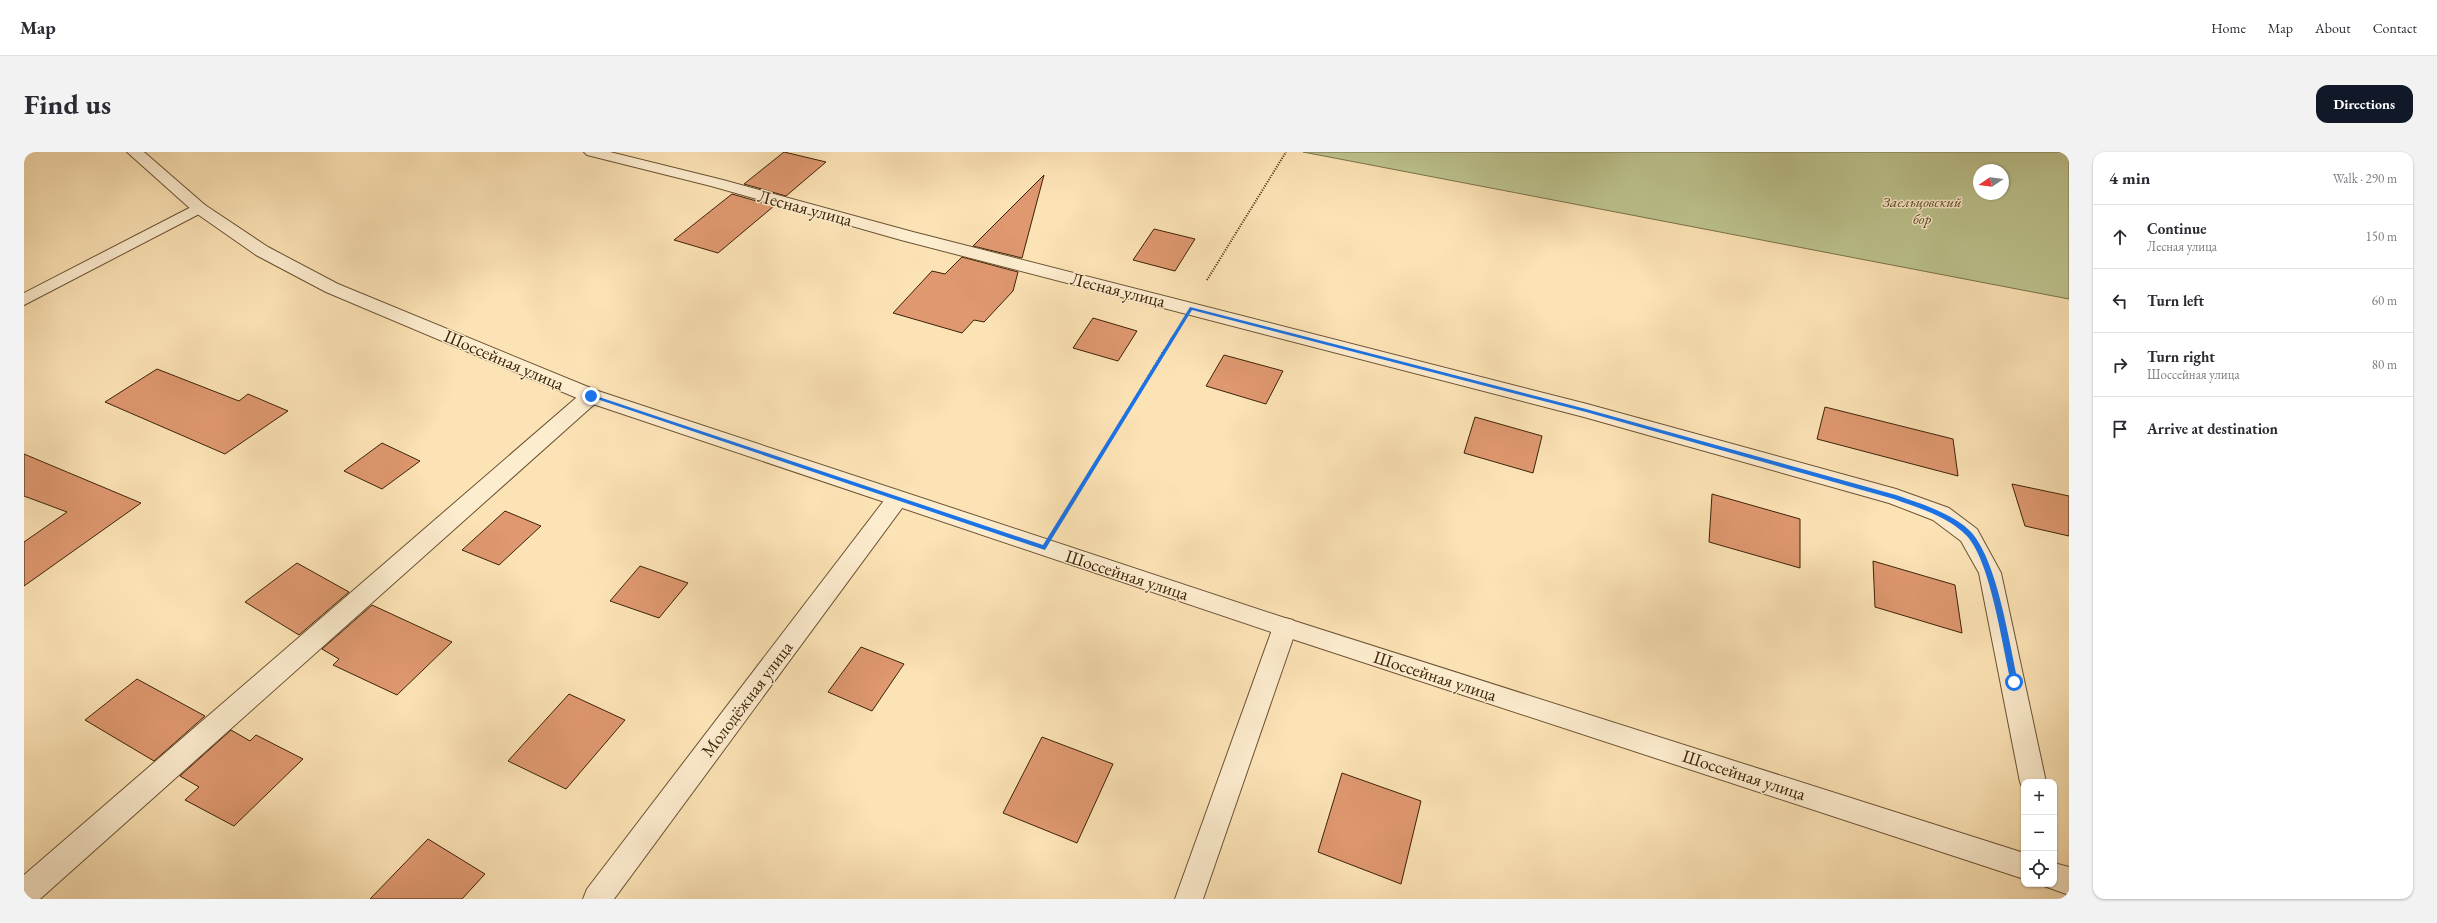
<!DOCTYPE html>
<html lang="en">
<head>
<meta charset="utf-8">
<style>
  body { margin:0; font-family:"EB Garamond",serif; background:#f2f2f3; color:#2b2b33 }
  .controls { position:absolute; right:12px; bottom:12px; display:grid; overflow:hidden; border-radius:8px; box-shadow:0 1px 3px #0004 }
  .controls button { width:36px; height:36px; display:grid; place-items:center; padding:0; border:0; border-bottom:1px solid #e1e1e2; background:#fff; color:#2b2b33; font:20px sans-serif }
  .compass { position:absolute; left:1949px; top:12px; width:36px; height:36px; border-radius:50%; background:#fff; box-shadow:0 1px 3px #0004; rotate:257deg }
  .stop { position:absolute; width:12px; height:12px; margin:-9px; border:3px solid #1a73e8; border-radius:50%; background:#fff }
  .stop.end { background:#1a73e8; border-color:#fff; box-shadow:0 1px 4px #0008 }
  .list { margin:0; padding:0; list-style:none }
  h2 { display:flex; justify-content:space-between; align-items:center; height:52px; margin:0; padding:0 16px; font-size:17px }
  h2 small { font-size:13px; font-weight:400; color:#7c7c81 }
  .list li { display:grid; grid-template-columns:26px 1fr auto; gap:12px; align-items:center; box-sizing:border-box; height:64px; padding:0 16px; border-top:1px solid #e1e1e2 }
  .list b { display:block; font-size:15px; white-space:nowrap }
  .list p { margin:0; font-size:13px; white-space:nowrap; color:#7c7c81 }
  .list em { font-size:13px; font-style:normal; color:#7c7c81 }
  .icon { flex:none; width:22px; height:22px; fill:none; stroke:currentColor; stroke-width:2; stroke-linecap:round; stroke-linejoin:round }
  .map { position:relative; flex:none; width:2045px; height:747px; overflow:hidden; border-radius:12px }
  header { display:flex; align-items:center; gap:24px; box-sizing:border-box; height:56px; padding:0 20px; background:#fff; border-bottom:1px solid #e1e1e2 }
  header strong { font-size:19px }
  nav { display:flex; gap:22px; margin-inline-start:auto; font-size:14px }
  .intro { display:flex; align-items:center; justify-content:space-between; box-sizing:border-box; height:96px; padding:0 24px }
  h1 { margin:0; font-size:28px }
  .button { padding:10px 18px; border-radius:12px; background:#111827; color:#fff; font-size:14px; font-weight:700 }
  main { display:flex; gap:24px; padding:0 24px }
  aside { flex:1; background:#fff; border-radius:12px; box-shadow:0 1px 3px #0004 }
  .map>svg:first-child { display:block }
  .green { fill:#bdc48f; stroke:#7c734a; fill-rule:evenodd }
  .building { fill:#df9870; stroke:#3c2206 }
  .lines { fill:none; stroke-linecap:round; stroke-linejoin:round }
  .minor-casing { stroke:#6c5232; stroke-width:2 }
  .tertiary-casing { stroke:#6c5232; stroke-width:2 }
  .path-far1 { stroke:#3c2206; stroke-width:2; stroke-dasharray:1 1.5; stroke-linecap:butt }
  .path { stroke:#3c2206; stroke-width:2.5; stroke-dasharray:1 2; stroke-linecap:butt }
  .minor { fill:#fdedcf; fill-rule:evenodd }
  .tertiary { fill:#fdedcf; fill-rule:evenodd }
  .route { fill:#1a73e8 }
  .labels { text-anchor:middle; stroke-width:3; stroke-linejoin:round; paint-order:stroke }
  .far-park-label { font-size:15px; font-style:italic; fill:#5c4a28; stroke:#fdedcf }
  .street-label { font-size:18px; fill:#3c2206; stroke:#fdedcf }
</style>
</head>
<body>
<header>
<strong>Map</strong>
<nav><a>Home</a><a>Map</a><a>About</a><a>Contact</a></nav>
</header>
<div class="intro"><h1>Find us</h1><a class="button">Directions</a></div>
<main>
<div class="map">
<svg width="2045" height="747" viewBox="0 0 2045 747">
  <rect width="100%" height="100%" fill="#fce3b5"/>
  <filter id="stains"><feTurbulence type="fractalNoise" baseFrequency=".005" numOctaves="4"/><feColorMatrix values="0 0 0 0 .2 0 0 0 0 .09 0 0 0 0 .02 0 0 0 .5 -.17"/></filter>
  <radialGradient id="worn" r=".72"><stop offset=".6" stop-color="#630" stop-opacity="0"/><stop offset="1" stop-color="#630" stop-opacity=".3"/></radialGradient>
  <!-- green -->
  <path class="green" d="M1279 0H2045V147L1300 4ZM1955 18H1979V42H1955Z"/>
  <!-- building -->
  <path class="building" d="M760 0 802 10 762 44 720 32Z
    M1020 23 998 106 949 94Z
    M708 42 750 54 694 101 650 88Z
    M1130 77 1171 87 1151 119 1109 108Z
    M938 105 994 120 989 139 960 170 950 168 938 181 869 161 908 119 921 122Z
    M1069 166 1113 179 1094 209 1049 196Z
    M1200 203 1259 219 1242 252 1182 234Z
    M133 217 215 249 224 242 264 259 201 302 81 250Z
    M1801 255 1929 287 1934 324 1793 287Z
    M1451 265 1518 284 1509 321 1440 301Z
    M358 291 396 309 358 337 320 319Z
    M0 302 117 351 0 434V390L43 360 0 344Z
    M1988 332 2045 344V384L2001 374Z
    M1688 342 1776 367V416L1685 390Z
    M481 359 517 374 475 413 438 398Z
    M1849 409 1931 433 1938 481 1851 455Z
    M273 411 325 440 275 483 221 450Z
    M616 414 664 431 635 466 586 449Z
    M348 453 428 490 373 543 309 513 315 507 298 497Z
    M837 495 880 512 848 559 804 540Z
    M113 527 181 564 130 609 61 568Z
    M545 542 601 568 542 637 484 609Z
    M207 578 226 589 232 583 279 607 210 674 161 648 175 635 156 624Z
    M1018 585 1089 612 1053 691 979 661Z
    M1318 621 1397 649 1377 732 1294 700Z
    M404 687 461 722 438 747H346Z"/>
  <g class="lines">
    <defs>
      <path id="minor" d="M560 0H586L699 28 889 80 1563 252 1872 337 1925 356 1953 377 1977 421 2022 630H2000V639L1996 630 1955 421 1937 389 1909 368 1865 351 1560 265 877 88 687 34 563 3Z
        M175 51 181 53 183 56 181 59 0 153V141Z
        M567 238 574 239 577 244 574 249 16 747H0V723L560 239Z
        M873 339 881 342 884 347 881 352 590 747H559L563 737 865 342Z
        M1261 466 1269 468 1273 475 1179 747H1151L1249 475 1253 468Z"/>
      <path id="tertiary" d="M103 0H120L181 53 244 95 314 132 574 239 1261 466 2000 701V727L1253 482 560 249 302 140 232 103 169 59Z
        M2030 711 2045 715V743L2020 734 2030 732Z"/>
    </defs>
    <!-- minor casing -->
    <use href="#minor" class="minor-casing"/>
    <!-- tertiary casing -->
    <use href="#tertiary" class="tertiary-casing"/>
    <!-- path-far1 -->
    <path class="path-far1" d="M1183 128 1262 0
      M1141 198 1149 184"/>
    <!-- path -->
    <path class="path" d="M1039 366 1141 197"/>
    <!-- minor -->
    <use href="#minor" class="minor"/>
    <!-- tertiary -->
    <use href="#tertiary" class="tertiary"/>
  </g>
  <!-- route -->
  <path class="route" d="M1166 155 1562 257 1872 343C1895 351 1931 362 1948 381 1974 412 1985 490 1994 530L1990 533 1987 530C1978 493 1967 411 1943 384 1924 364 1894 356 1870 347L1562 260 1168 158 1021 398 564 244 569 243 1019 393Z"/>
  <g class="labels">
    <!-- far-park labels -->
    <g class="far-park-label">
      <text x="1898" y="55">Заельцовский<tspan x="1898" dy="17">бор</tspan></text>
    </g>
    <!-- street labels -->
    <g class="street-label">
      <text transform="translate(781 56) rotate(15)" y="6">Лесная улица</text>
      <text transform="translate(1094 138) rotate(14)" y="6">Лесная улица</text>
      <text transform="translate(480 208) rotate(23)" y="6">Шоссейная улица</text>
      <text transform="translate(1103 423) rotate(18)" y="6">Шоссейная улица</text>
      <text transform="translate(1411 524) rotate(18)" y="6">Шоссейная улица</text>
      <text transform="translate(723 547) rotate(-53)" y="6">Молодёжная улица</text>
      <text transform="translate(1720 623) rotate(18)" y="6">Шоссейная улица</text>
    </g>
  </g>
  <rect width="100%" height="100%" filter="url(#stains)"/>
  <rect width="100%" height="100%" fill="url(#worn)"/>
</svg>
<div class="controls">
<button>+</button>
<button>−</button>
<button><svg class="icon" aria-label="locate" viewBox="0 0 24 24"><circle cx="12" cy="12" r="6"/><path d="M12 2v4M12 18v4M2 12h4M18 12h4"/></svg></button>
</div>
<svg class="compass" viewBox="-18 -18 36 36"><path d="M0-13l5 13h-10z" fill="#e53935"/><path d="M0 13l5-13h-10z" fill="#7c7c81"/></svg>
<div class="stop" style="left:1990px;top:530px"></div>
<div class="stop end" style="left:567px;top:244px"></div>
</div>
<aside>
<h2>4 min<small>Walk · 290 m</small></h2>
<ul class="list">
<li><svg class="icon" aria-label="ahead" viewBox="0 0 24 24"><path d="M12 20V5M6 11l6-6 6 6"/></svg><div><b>Continue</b><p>Лесная улица</p></div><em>150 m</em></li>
<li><svg class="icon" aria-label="left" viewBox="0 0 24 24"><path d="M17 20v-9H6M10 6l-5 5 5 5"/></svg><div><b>Turn left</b></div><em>60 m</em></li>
<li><svg class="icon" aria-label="right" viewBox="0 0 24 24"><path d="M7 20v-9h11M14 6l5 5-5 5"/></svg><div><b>Turn right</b><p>Шоссейная улица</p></div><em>80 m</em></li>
<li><svg class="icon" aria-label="arrive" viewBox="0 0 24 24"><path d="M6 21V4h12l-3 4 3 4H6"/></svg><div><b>Arrive at destination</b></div></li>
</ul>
</aside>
</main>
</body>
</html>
